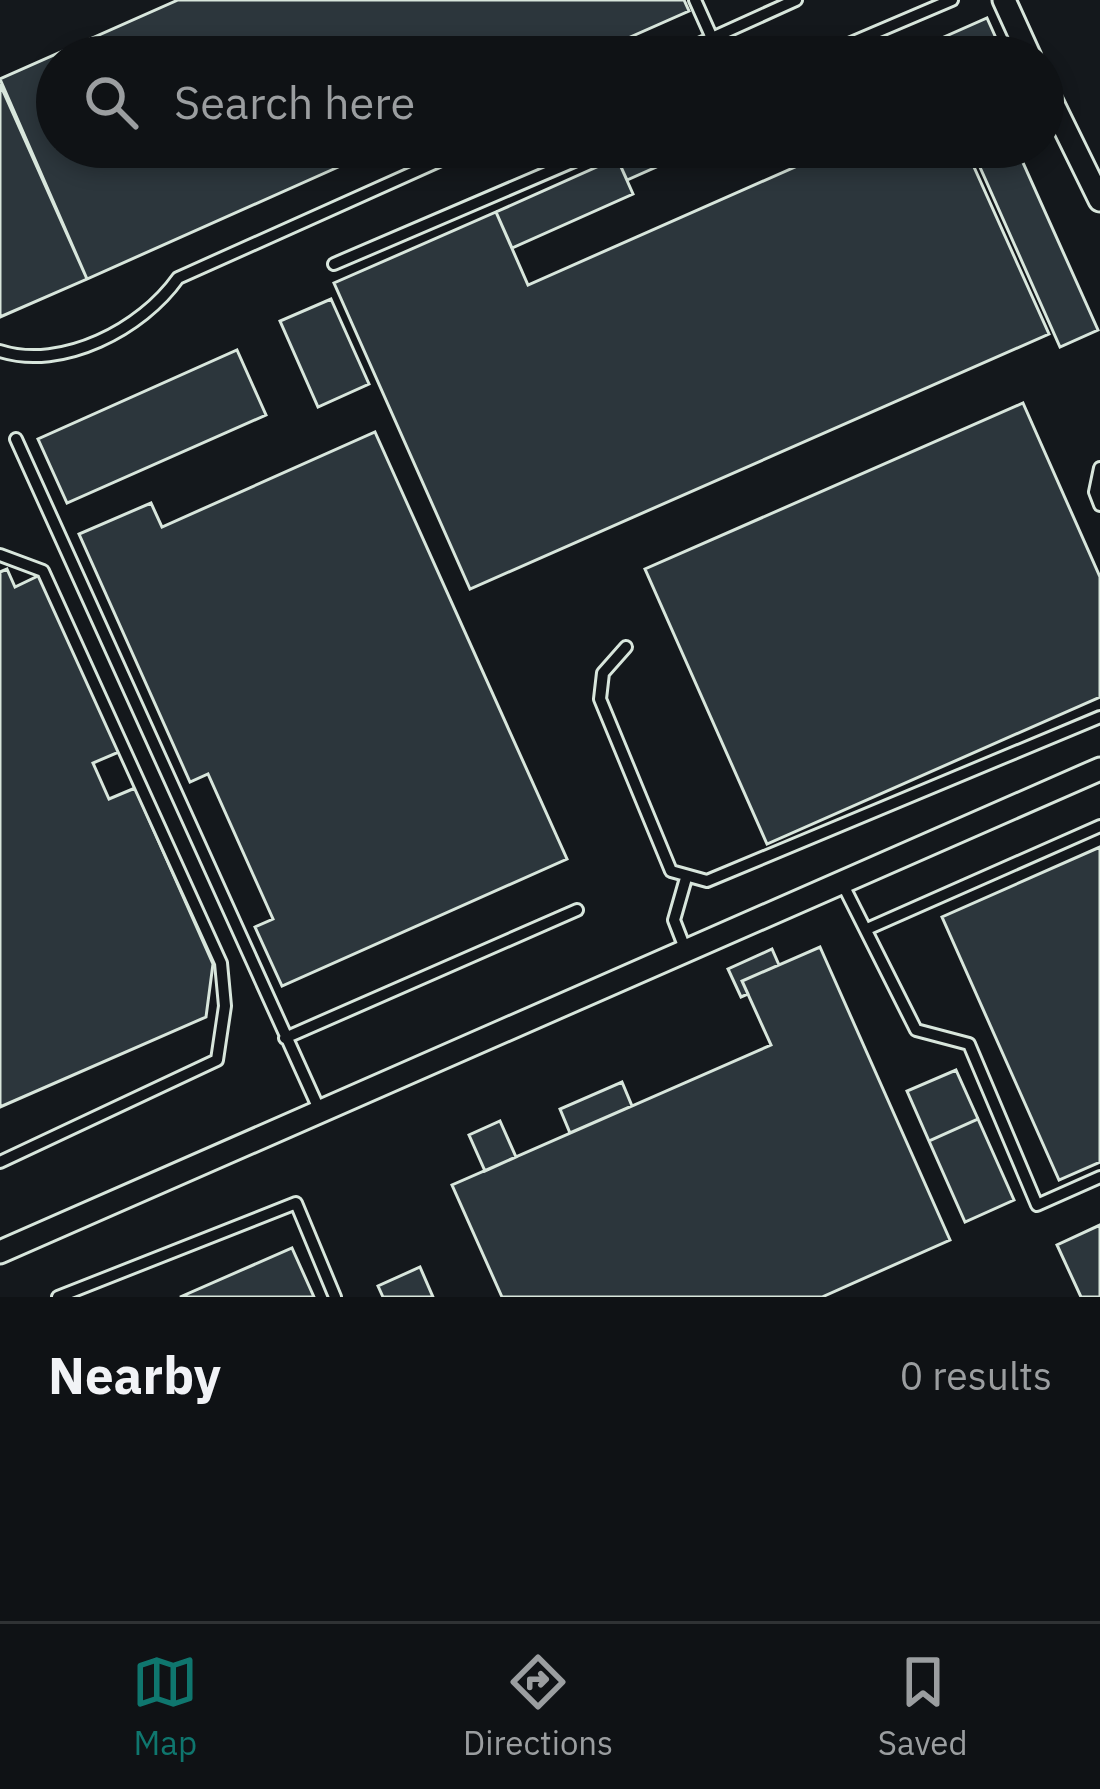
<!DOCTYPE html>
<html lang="en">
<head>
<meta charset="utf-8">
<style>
  body { margin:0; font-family:"IBM Plex Sans",sans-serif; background:#1d2022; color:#f1f3f6 }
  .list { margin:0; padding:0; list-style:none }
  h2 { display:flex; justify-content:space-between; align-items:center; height:156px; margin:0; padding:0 48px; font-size:51px }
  h2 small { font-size:39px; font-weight:400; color:#9b9ea0 }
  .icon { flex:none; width:66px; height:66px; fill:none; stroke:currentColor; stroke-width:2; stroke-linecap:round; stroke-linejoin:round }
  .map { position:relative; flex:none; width:1100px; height:1297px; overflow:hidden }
  .search { position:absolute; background:#0f1215; box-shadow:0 6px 18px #0003; left:36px; right:36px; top:36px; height:132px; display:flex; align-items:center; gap:30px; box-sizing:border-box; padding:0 42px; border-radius:66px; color:#9b9ea0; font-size:45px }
  .sheet { height:324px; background:#0f1215 }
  nav { display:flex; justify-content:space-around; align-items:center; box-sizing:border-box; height:168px; border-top:3px solid #2f3234; background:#0f1215; font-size:33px; color:#9b9ea0 }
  nav a { display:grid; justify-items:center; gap:6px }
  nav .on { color:#0f766e }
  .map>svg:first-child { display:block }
  .building { fill:#2c363c; stroke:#d8e6dc; stroke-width:3 }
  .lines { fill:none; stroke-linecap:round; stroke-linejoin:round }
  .lane-casing { stroke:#d8e6dc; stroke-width:16 }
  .street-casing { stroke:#d8e6dc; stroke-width:27 }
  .lane { stroke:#14181c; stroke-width:10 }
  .street { stroke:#14181c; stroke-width:21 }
</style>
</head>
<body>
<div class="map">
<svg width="1100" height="1297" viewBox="0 0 1100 1297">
  <rect width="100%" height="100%" fill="#14181c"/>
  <!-- building -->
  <path class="building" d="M178 0H684L689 11 585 57H57V147H383L87 279 0 79Z
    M987 18 1000 47 977 57H931L926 45Z
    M920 45 925 57H893Z
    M0 84 87 279 0 317Z
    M643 147H655L663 164 627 180 617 158Z
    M655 147H702L663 164Z
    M818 147H965L1049 334 470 589 334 283 496 212 528 285 822 155Z
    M971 147H1016L1098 330 1060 347Z
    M617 158 633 194 512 248 496 212Z
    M331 299 369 384 318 407 280 321Z
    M237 350 266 415 67 503 38 439Z
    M1023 403 1100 577V697L767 844 645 569Z
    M375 432 567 859 282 986 255 927 273 919 208 774 190 782 79 534 151 503 162 527Z
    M7 569 15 587 40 575 119 752 93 763 109 799 135 788 213 964 206 1017 0 1107V572Z
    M1100 847V1162L1059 1180 942 917Z
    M820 947 950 1240 822 1297H502L452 1185 771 1045 742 981Z
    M772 949 779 965 742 981 748 994 741 997 728 969Z
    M956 1070 978 1119 929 1141 907 1091Z
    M622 1082 632 1106 570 1133 560 1109Z
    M978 1119 1014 1200 965 1222 929 1141Z
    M500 1121 516 1157 485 1171 469 1135Z
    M1100 1225V1297H1081L1057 1245Z
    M292 1248 314 1297H180Z
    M420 1267 433 1297H383L378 1286Z"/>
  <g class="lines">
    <defs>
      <path id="lane" d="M695 0 712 38
        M670 57 796 0
        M818 57 952 0
        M334 264 607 147
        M0 351C62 371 142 329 178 278L470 147
        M16 439 319 1109
        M1100 468 1095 492 1100 505
        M0 555 43 571 221 963 225 1006 217 1060 0 1162
        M626 647 603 673 600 699 671 871 707 881 1100 717
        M686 878 674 920 686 951
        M842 883 916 1030 969 1044 1037 1205 1100 1177
        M867 929 1100 826
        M285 1038 577 910
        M58 1297 296 1203 335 1297"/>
      <path id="street" d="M1004 0 1030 57
        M1043 84 1100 200
        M0 1252 1100 769"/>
    </defs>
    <!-- lane casing -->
    <use href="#lane" class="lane-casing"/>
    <!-- street casing -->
    <use href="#street" class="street-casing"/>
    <!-- lane -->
    <use href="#lane" class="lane"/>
    <!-- street -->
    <use href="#street" class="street"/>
  </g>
</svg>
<div class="search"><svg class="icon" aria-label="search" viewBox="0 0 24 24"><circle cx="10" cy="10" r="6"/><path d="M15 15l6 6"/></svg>Search here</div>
</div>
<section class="sheet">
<h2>Nearby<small>0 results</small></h2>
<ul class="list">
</ul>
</section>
<nav>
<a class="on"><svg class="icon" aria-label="map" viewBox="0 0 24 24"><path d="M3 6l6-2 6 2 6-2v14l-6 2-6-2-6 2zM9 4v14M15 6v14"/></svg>Map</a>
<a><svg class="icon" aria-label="directions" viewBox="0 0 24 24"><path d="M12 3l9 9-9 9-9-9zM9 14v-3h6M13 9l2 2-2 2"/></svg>Directions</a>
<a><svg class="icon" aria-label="saved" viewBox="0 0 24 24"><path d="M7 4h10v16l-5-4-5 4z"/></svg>Saved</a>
</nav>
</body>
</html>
